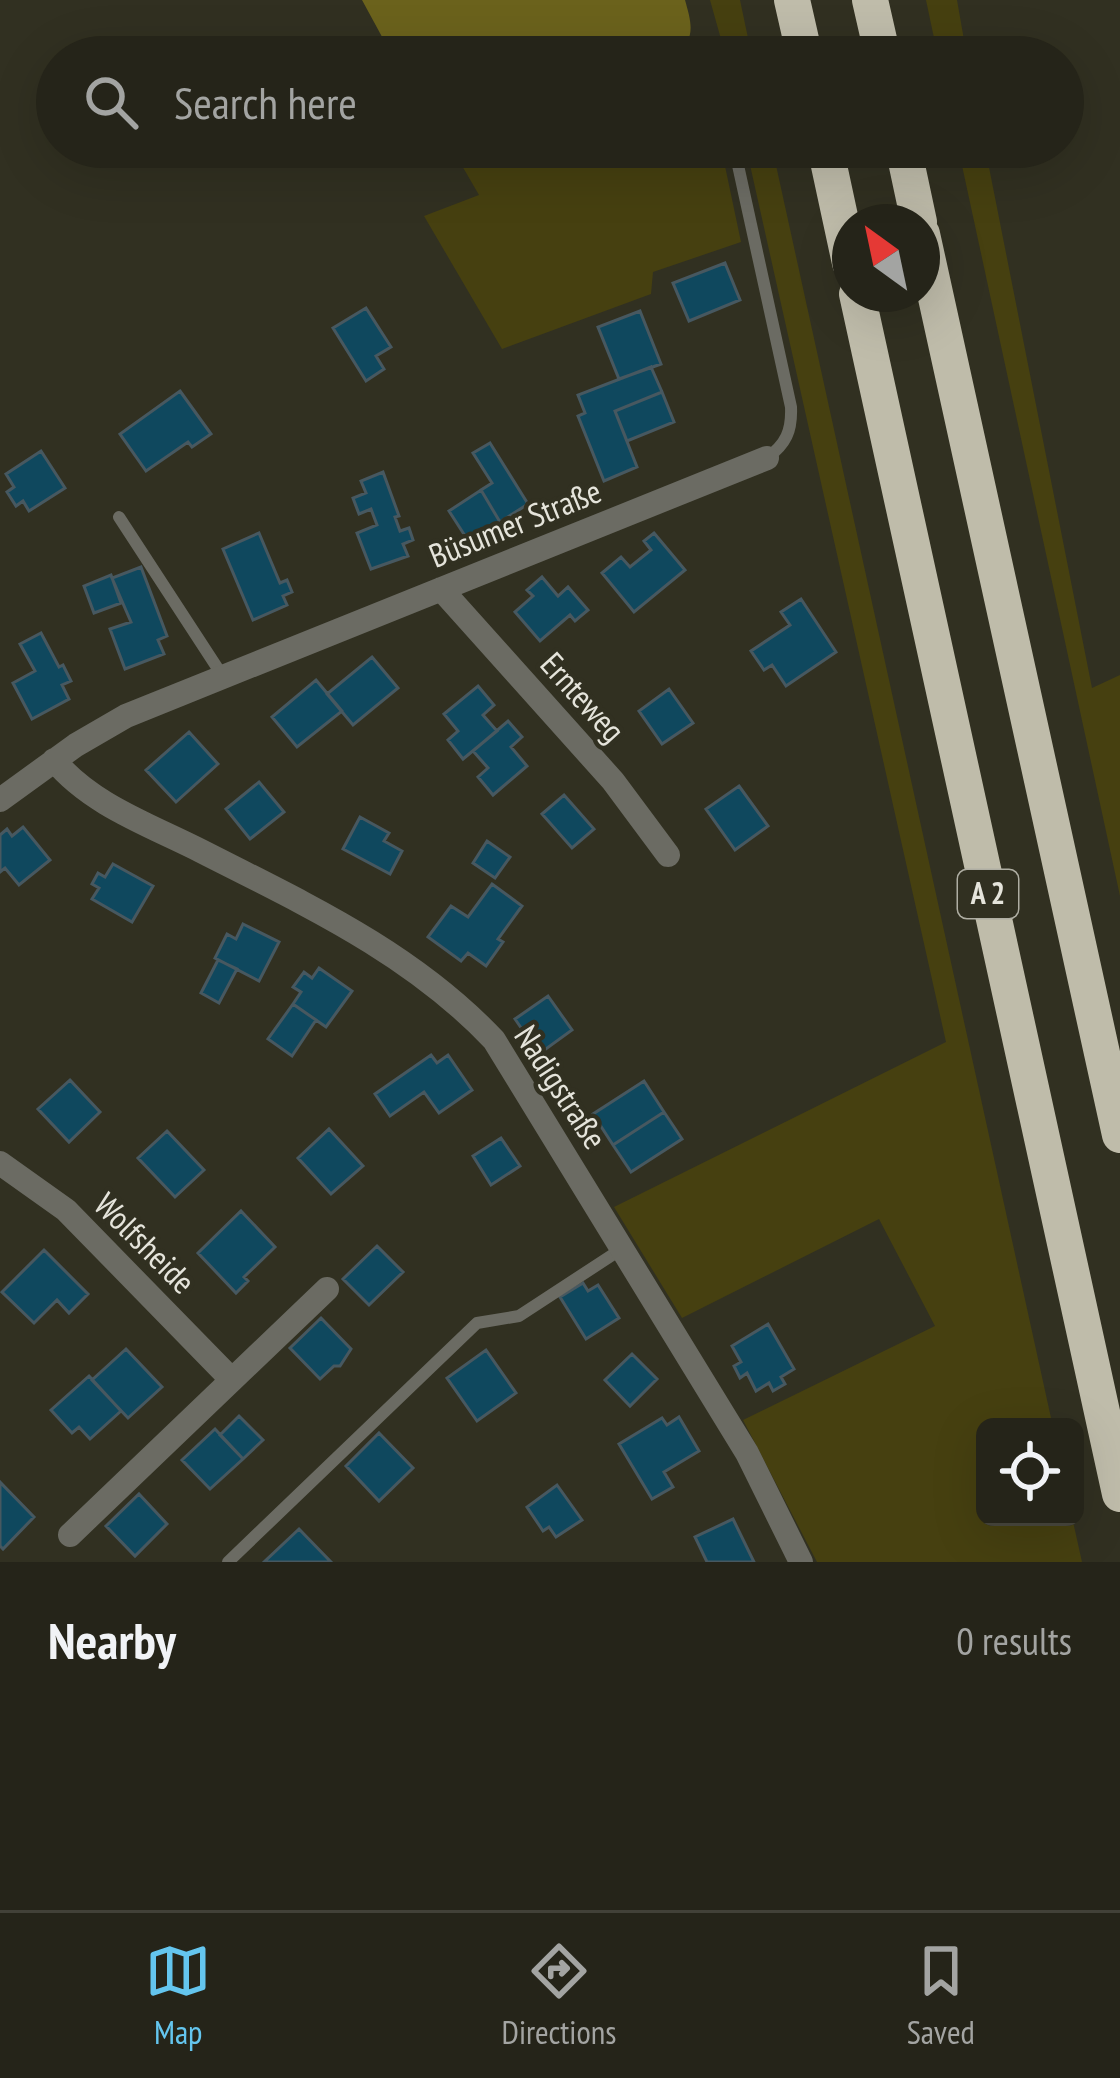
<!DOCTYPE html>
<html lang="en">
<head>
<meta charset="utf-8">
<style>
  body { margin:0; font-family:"PT Sans Narrow",sans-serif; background:#313026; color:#f1f3f6 }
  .controls { position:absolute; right:36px; bottom:36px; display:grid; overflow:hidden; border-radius:18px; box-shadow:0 12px 48px #0002 }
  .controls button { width:108px; height:108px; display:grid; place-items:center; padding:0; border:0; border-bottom:3px solid #424138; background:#252419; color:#f1f3f6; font:60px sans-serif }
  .compass { position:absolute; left:832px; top:204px; width:108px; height:108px; border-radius:50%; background:#252419; box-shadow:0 12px 48px #0002; rotate:327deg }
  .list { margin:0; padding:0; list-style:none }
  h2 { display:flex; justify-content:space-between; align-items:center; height:156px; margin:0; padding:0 48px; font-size:51px }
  h2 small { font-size:39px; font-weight:400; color:#a3a4a2 }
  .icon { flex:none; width:66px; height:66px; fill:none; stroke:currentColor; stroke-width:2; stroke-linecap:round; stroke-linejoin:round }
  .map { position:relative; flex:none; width:1120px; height:1562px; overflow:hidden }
  .search { position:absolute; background:#252419; box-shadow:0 12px 48px #0002; left:36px; right:36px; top:36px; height:132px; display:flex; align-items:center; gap:30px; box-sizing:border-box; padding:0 42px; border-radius:66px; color:#a3a4a2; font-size:45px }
  .sheet { height:348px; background:#252419 }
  nav { display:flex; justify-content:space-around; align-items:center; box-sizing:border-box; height:168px; border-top:3px solid #424138; background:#252419; font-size:33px; color:#a3a4a2 }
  nav a { display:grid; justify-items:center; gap:6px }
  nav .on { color:#64c5ee }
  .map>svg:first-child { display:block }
  .green { fill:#464010 }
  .water { fill:#6b621c }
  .building { fill:#0f485e; stroke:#475860; stroke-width:3 }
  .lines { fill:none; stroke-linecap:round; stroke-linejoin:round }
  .lane { stroke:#6b6b63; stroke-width:12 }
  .street { stroke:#6b6b63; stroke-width:24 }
  .highway { stroke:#bfbcaa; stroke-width:36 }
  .labels { text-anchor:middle; stroke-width:9; stroke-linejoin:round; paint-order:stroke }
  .shield { fill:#313021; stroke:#afaea3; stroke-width:3 }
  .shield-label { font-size:30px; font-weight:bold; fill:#e5e4db }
  .street-label { font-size:33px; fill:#e5e4db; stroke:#313021 }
</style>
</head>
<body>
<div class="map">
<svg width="1120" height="1562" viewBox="0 0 1120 1562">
  <rect width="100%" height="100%" fill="#313021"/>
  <!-- green -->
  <path class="green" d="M710 0H740L752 57H726Z
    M926 0H957L967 57H938Z
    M507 147H721L741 242 653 272 651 294 502 349 424 216 479 195 461 164Z
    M746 147H772L1053 1427H985V1517H1072L1082 1562H817L743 1420 935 1326 879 1219 682 1318 614 1207 946 1042Z
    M958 147H985L1092 688 1120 675V896Z"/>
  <!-- water -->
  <path class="water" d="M362 0H685C692 25 696 38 675 57H393Z"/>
  <!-- building -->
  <path class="building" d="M725 263 740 300 689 321 673 283Z
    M366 308 391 347 376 356 384 369 366 381 333 328Z
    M640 311 661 364 619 379 598 327Z
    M651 367 662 392 615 411 637 467 604 481 578 416 585 413 578 395Z
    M180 391 211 434 192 447 188 442 146 471 120 434Z
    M662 392 674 422 627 441 615 411Z
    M490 443 528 504 500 522 481 490 492 483 473 453Z
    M41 451 65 488 29 511 23 501 16 506 7 492 14 487 6 474Z
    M383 472 399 516 395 517 400 531 409 528 413 540 403 544 408 556 371 569 357 533 377 525 371 509 359 514 353 498 366 493 361 481Z
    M481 490 500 522 469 542 449 511Z
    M259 533 280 583 287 580 292 592 283 596 287 605 253 620 223 549Z
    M654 533 685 570 634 612 602 573 621 557 630 567 651 550 644 541Z
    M141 567 167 636 158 640 164 654 125 669 110 629 131 622 112 578Z
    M111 575 121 603 94 613 84 586Z
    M542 577 558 596 568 587 588 610 575 621 570 615 540 641 515 612 533 596 527 590Z
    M801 599 836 652 786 686 772 665 764 670 751 651 790 625 781 612Z
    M41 633 59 667 63 665 71 681 62 685 69 699 32 719 13 683 35 671 20 644Z
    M372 657 398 688 353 725 327 694Z
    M316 680 342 711 297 747 272 717Z
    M478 686 494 705 483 715 497 731 463 759 448 740 458 731 444 714Z
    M669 689 693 723 662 744 639 711Z
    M508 721 522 737 511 747 527 766 493 795 478 777 488 768 473 751Z
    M189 732 218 764 176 802 146 770Z
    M259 782 284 812 250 839 226 809Z
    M739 786 768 826 735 850 706 809Z
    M564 795 594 829 572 848 542 814Z
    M360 817 389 833 384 841 402 851 390 874 343 849Z
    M23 827 50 860 19 885 5 868 0 872V835L7 829 12 836Z
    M487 841 510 857 495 878 473 863Z
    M113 864 153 886 132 922 92 899 99 888 92 884 98 873 105 877Z
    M492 884 522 906 498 939 503 942 486 966 468 953 461 961 428 937 451 906 468 917Z
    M243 924 279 942 259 981 215 958 227 934 236 939Z
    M218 960 237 969 219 1003 201 993Z
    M319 968 352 991 326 1027 293 1004 301 992 293 987 304 972 312 978Z
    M548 996 572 1030 539 1054 515 1019Z
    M293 1004 316 1020 292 1056 268 1039Z
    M431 1055 437 1063 448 1055 472 1090 439 1113 424 1092 390 1116 375 1094Z
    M70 1080 100 1112 69 1142 38 1109Z
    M644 1081 664 1112 613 1145 593 1114Z
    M664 1112 682 1139 631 1172 613 1145Z
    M329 1129 363 1166 331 1194 298 1158Z
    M167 1131 204 1170 175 1197 138 1158Z
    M501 1138 520 1166 491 1185 473 1156Z
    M241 1211 275 1247 244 1277 248 1281 236 1293 198 1253Z
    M377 1246 403 1272 369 1305 343 1279Z
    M44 1250 88 1294 69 1313 57 1300 34 1323 2 1292Z
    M583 1283 588 1291 598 1285 619 1318 586 1339 560 1297Z
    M321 1318 351 1349 340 1366H334L320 1379 290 1348Z
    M768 1324 794 1369 781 1377 785 1384 773 1391 769 1383 756 1391 747 1373 740 1378 734 1366 741 1362 732 1346Z
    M126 1349 162 1387 128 1418 92 1380Z
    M486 1350 516 1393 477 1421 447 1378Z
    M632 1354 657 1379 630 1406 605 1380Z
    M89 1376 121 1411 90 1439 79 1427 72 1433 51 1410Z
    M239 1416 263 1440 243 1459 220 1435Z
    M679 1417 699 1451 664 1472 673 1487 652 1499 619 1444 662 1418 667 1425Z
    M215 1429 243 1459 210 1489 182 1460Z
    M379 1433 413 1468 379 1501 346 1466Z
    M0 1482 34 1517 3 1549 0 1546Z
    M557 1485 582 1520 556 1537 549 1527 543 1531 527 1507Z
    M139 1494 167 1524 135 1556 106 1526Z
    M733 1519 754 1562H707L695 1537Z
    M299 1529 331 1562H264Z"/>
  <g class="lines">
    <!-- lane -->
    <path class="lane" d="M734 147 791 407C792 431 786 444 767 458
      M119 517 222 675
      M228 1562 477 1323 519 1316 623 1248"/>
    <!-- street -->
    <path class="street" d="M441 589 613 781 668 855
      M54 760C91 805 150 825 201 851 307 905 412 953 494 1040L747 1453 801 1562
      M0 800 76 745 126 716 767 458
      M0 1163 66 1210 232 1380
      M70 1535 327 1289"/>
    <!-- highway -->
    <path class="highway" d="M792 0 805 57
      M870 0 883 57
      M825 147 850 263
      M903 147 919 222
      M922 234 1120 1135
      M857 294 1120 1494"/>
  </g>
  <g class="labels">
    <!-- shield labels -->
    <rect class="shield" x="958" y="870" width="60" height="48" rx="9"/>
    <g class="shield-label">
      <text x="988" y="904">A 2</text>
    </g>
    <!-- street labels -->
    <g class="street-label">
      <text transform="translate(515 523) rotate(-22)" y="12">Büsumer Straße</text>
      <text transform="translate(583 697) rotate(48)" y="12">Ernteweg</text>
      <text transform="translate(561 1087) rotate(57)" y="12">Nadigstraße</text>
      <text transform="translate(145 1243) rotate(45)" y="12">Wolfsheide</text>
    </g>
  </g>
</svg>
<div class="controls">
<button><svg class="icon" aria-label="locate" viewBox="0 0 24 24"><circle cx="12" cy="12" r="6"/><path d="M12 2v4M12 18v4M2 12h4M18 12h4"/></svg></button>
</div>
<svg class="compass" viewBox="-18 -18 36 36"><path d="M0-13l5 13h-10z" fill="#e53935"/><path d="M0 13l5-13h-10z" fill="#a3a4a2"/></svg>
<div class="search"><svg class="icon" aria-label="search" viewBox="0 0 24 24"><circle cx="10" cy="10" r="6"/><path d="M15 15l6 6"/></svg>Search here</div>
</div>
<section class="sheet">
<h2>Nearby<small>0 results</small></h2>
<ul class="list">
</ul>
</section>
<nav>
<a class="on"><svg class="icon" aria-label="map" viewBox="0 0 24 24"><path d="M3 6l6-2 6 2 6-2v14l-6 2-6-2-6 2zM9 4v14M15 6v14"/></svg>Map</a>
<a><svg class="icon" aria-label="directions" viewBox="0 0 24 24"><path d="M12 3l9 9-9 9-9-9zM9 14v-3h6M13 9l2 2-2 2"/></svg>Directions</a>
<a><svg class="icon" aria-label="saved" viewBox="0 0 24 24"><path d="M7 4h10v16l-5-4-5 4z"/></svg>Saved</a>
</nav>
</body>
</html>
